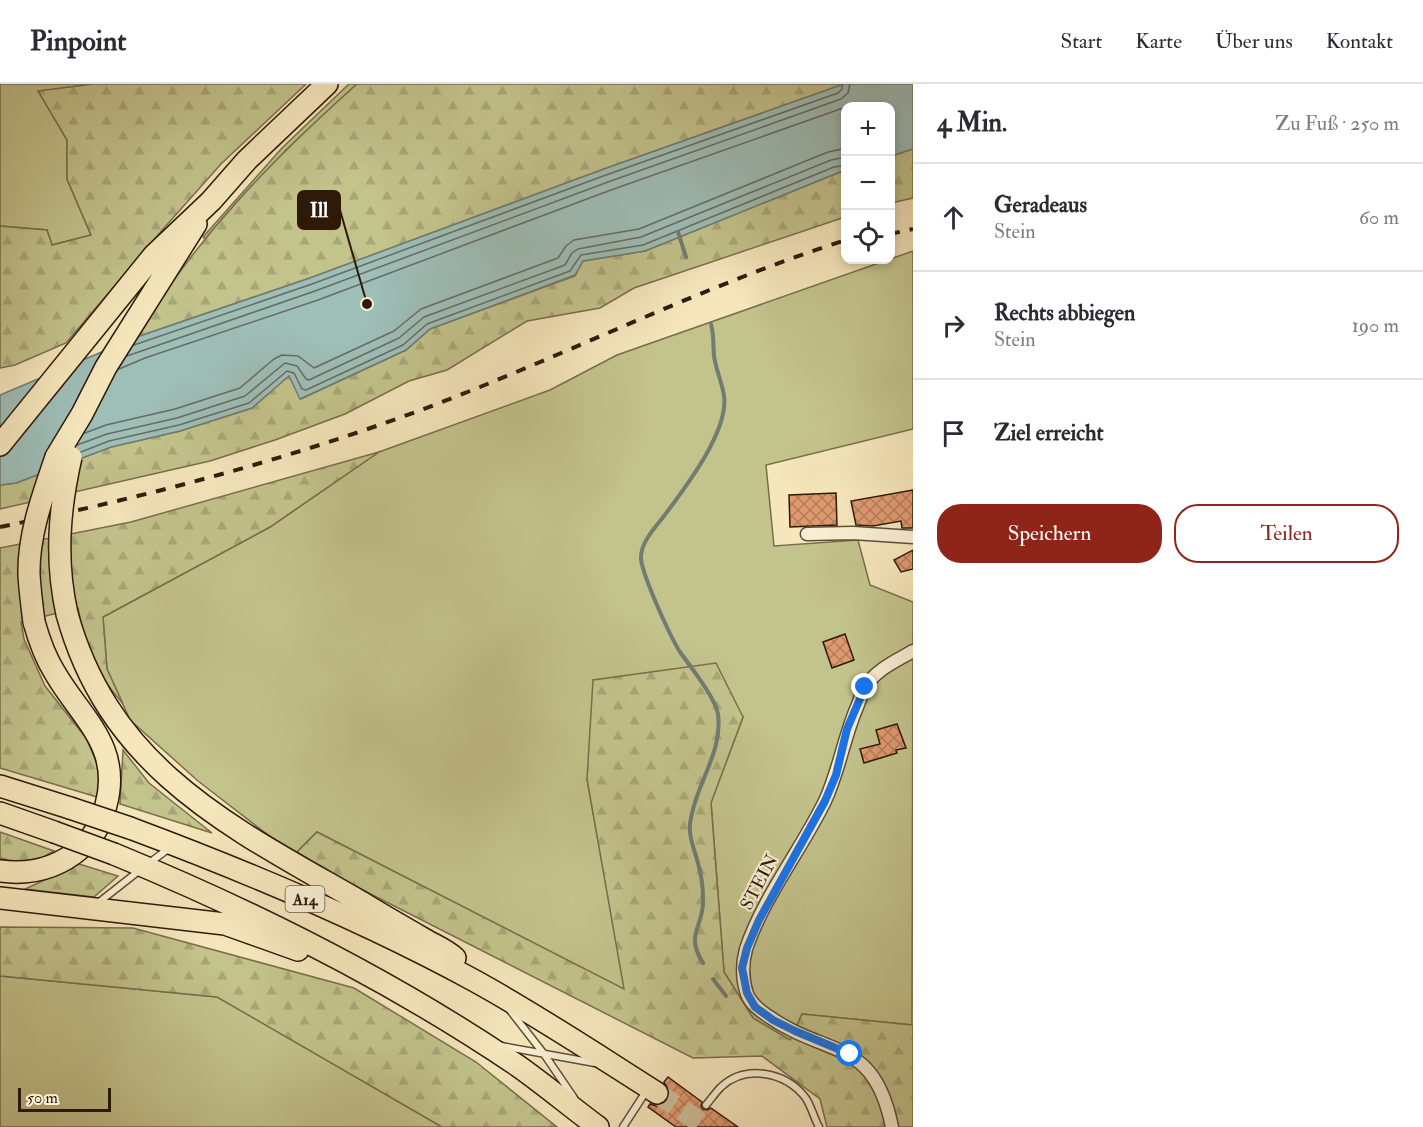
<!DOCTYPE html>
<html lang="de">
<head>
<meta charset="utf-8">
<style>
  body { margin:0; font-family:"IM FELL Double Pica",serif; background:#f2f2f3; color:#2b2b33 }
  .controls { position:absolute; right:18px; top:18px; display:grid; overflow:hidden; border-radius:12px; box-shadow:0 3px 9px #0003 }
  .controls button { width:54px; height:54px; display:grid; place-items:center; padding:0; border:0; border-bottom:2px solid #e1e1e2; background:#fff; color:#2b2b33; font:30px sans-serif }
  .scale { position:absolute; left:18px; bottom:15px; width:93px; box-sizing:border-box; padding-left:6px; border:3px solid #2f1a0a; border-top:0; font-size:16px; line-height:21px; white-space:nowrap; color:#2f1a0a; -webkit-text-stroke:4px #f8efd3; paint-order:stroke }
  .stop { position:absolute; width:18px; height:18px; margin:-14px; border:4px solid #1a73e8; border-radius:50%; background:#fff }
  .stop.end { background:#1a73e8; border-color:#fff; box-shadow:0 2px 6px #0008 }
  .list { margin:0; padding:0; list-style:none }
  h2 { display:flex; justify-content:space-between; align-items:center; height:78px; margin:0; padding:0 24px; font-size:26px }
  h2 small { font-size:20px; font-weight:400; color:#7c7c81 }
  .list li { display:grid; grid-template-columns:39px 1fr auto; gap:18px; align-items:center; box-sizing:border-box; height:108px; padding:0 24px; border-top:2px solid #e1e1e2 }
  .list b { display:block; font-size:22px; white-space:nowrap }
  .list p { margin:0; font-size:20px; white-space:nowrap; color:#7c7c81 }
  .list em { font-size:20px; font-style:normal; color:#7c7c81 }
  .actions { display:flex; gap:12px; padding:18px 24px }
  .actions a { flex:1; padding:14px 0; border:2px solid #8f2418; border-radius:24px; text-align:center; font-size:21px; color:#8f2418 }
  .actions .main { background:#8f2418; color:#fff }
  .icon { flex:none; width:33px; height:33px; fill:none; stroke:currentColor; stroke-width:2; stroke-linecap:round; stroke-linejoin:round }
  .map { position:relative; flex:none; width:913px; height:1043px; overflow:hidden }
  header { display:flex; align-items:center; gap:36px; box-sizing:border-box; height:84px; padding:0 30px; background:#fff; border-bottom:2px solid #e1e1e2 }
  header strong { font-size:28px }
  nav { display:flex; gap:33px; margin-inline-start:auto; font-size:21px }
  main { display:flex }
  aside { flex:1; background:#fff }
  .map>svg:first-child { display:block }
  .green { fill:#c3c38c; stroke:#796e4b; stroke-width:1.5 }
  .forest { fill:url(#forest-firs); stroke:#796e4b; stroke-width:1.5 }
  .water { fill:#9ebeb8; stroke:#727c72; stroke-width:1.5 }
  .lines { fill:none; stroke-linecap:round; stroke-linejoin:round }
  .shore { stroke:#666c61; stroke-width:1.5 }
  .stream { stroke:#727c72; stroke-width:4 }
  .building { fill:url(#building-cross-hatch); stroke:#2f1a0a; stroke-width:1.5 }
  .highway-tunnel { stroke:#cdbd98; stroke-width:21; stroke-dasharray:21 10; stroke-linecap:butt }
  .lane-casing { stroke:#604d36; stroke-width:9 }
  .street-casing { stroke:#604d36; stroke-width:15 }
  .highway-casing { stroke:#2f1a0a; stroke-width:24 }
  .lane { stroke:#f8efd3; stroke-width:6 }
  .street { stroke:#f8efd3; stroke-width:12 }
  .highway { stroke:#f5e6bc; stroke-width:21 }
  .rail { stroke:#2f1a0a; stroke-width:4; stroke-dasharray:10 10; stroke-linecap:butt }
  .highway-bridge-casing { stroke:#2f1a0a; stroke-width:24; stroke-linecap:butt }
  .highway-bridge { stroke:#f5e6bc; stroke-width:21 }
  .route { stroke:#1a73e8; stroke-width:8 }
  .labels { text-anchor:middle; stroke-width:4.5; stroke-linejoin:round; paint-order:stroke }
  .shield { fill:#f8efd3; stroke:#6b5a46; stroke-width:1.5 }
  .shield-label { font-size:16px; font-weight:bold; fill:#2f1a0a }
  .street-label { font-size:18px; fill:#2f1a0a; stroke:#f8efd3 }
  .leader { fill:none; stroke:#2f1a0a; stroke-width:2 }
  .callout-dot { fill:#2f1a0a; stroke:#f8efd3; stroke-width:2 }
  .callout { fill:#2f1a0a; stroke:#2f1a0a; stroke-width:2 }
  .callout-label { font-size:20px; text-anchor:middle; font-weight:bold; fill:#fff }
</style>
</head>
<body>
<header>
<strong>Pinpoint</strong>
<nav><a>Start</a><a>Karte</a><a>Über uns</a><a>Kontakt</a></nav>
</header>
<main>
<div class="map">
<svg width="913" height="1043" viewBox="0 0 913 1043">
  <defs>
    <pattern id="forest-firs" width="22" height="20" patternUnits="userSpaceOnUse" patternTransform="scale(1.5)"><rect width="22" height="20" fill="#c3c38c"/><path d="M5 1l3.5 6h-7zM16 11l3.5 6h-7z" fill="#a8a777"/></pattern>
    <pattern id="building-cross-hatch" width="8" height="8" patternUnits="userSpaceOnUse" patternTransform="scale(1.5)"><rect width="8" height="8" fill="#df996f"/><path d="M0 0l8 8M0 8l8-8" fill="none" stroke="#b57c59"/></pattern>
  </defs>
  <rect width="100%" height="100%" fill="#f5e6bc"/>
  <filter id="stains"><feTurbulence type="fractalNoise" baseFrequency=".00333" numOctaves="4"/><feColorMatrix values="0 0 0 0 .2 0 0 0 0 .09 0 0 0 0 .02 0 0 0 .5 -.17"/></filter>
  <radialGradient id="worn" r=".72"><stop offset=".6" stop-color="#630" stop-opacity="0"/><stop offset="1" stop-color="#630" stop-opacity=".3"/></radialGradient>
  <!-- green -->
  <path class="green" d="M0 0H93L39 7 67 56V95L91 151 52 161 47 146 0 142Z
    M349 0H357L286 66 205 155 203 153 282 64Z
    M913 167V345L766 381 774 462 858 456 870 501 913 518 912 941 802 930 791 957 753 934 724 888 711 718 743 633 587 695 625 906 317 748 294 771 198 697 130 636 107 585 103 533 270 443 379 368 550 306 617 271Z
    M0 892 218 913 442 1043H0Z"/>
  <!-- forest -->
  <path class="forest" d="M93 0H306L221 80 164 144 66 259 15 281 0 284V142L47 146 52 161 91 151 67 95V56L38 7Z
    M357 0H844L604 85 310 194 137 253C193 156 274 74 357 0Z
    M913 65V114L891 119 890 72Z
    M845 86V133L634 204 600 224 527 237 447 286 409 297 345 330 275 356 210 377 0 425V401L16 399 111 363 180 347 252 324 289 291 301 315 406 266 430 245 575 192 583 177 645 167Z
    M379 368 270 443 103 533 107 585 123 620 98 589 87 567 78 524 21 538 24 555 45 602 86 654 100 686 97 713 0 684V464L131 438Z
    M716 579 743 633 711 719 724 888 753 934 790 956 802 930 913 941V1043H827L820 1015 762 972 693 974 294 771 317 748 624 905 587 695 593 596Z
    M123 666 149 699 212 749 120 720Z
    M0 748 54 767 29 781 0 774Z
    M79 780 118 792 94 813 25 805Z
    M0 843 133 844 354 904 476 978 557 1043H442L217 913 0 892Z"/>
  <!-- water -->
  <path class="water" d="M844 0H913V65L891 72 890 22H846L845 86 645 167 583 177 575 191 430 245 406 266 300 315 289 292 252 324 180 347 111 363 16 399 0 401V311L137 253 310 194 604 85Z"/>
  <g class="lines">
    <!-- shore -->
    <path class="shore" d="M134 261 312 200 606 91 838 9 842 5V0
      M127 272 315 207 608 98 841 15 848 9 850 0
      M119 285 145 274 318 216 611 106 846 23
      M85 349 106 341 175 325 240 304 274 275 282 271 298 272 314 284 394 247 421 225 558 174 566 162 574 156 639 145 828 68 846 64
      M77 361 107 350 177 334 245 312 285 279 297 282 306 295 309 296 399 254 424 233 565 181 572 169 578 165 641 153 831 76 846 73
      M81 368 109 357 179 341 249 319 287 287 294 289 302 305 306 306 403 261 427 240 570 187 581 171 643 161 834 83 846 81"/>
    <!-- stream -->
    <path class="stream" d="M678 148 686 173
      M703 879C684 849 705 842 703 814 703 802 701 790 698 779 694 764 687 750 691 734 697 698 723 668 718 630 715 613 690 582 680 568 670 552 643 493 641 475 640 459 655 444 664 432 685 404 729 347 724 312 722 298 716 286 714 272 713 261 714 251 711 240
      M713 895 726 912"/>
  </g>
  <!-- building -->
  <path class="building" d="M913 406V444H902L901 437 873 442 856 441 851 417Z
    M836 409 837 441 790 443 789 411Z
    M913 466V485L901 488 894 476Z
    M845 550 854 576 832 584 823 558Z
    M897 640 906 664 896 666 897 669 864 679 860 665 880 660 876 646Z
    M668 993 702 1018 701 1022 703 1025 707 1026 711 1024 738 1043H676L648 1023 650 1020 656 1022 662 1021 667 1016 670 1009 664 998Z"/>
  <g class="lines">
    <!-- highway-tunnel -->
    <path class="highway-tunnel" d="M657 1009 707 1043"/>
    <defs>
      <path id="lane" d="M148 780 168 765
        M98 819 140 786
        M509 925 544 970 574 1014
        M501 962 595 979
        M706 1021C711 1015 716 1008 721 1003 746 980 785 988 805 1013 811 1021 814 1034 819 1043
        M623 1043 647 1006"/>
      <path id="street" d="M807 450 853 449 913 453
        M892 1043C874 953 828 974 768 932 759 926 751 920 747 910 742 895 742 880 746 865 763 814 801 766 825 717 839 687 844 653 857 623 860 616 862 608 866 602 877 585 896 577 913 567"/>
      <path id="highway" d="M0 361 154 171 211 117 247 76 327 0
        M56 373 82 330 106 283 196 140
        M67 530C110 686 231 743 361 818 382 831 403 843 424 855 434 861 447 866 455 874
        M0 702 70 724
        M0 729 54 748
        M130 744C248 788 365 837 475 897 537 931 597 971 657 1009
        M114 770C255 828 391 896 518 982 545 1001 571 1023 598 1043
        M0 787C30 791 58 784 81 764 95 752 102 738 106 721 122 662 81 634 55 589 45 573 39 556 34 538
        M0 814 225 840 298 866"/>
    </defs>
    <!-- lane casing -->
    <use href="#lane" class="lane-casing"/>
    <!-- street casing -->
    <use href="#street" class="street-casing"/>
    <!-- highway casing -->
    <use href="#highway" class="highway-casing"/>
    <!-- lane -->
    <use href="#lane" class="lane"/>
    <!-- street -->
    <use href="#street" class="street"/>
    <!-- highway -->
    <use href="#highway" class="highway"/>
    <!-- rail -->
    <path class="rail" d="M890 150 913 145
      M0 443C160 410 318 368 470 307 595 257 717 197 846 156"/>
    <defs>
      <path id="highway-bridge" d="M67 530C55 476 59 426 71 373
        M34 538C32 523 30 507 29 491 28 451 43 411 56 373
        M70 724 130 744
        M54 748 114 770"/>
    </defs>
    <!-- highway-bridge casing -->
    <use href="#highway-bridge" class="highway-bridge-casing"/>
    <!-- highway-bridge -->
    <use href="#highway-bridge" class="highway-bridge"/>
  </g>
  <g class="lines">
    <!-- route -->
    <path class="route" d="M850 970 795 947 773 936 755 923 747 909 742 884 747 864 759 836 825 717 836 691 847 645 865 603"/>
  </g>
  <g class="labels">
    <!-- shield labels -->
    <rect class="shield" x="285.5" y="802" width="39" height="26" rx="4.5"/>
    <g class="shield-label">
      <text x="305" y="821">A14</text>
    </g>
    <!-- street labels -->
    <g class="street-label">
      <text transform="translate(759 798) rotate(-62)" y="6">STEIN</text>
    </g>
  </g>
  <!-- callouts -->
  <path class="leader" d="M367 220L340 126"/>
  <circle class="callout-dot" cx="367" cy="220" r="6"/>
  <rect class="callout" x="298" y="107" width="42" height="38" rx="6"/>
  <g class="callout-label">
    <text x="319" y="133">Ill</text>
  </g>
  <rect width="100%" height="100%" filter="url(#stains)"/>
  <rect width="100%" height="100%" fill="url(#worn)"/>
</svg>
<div class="controls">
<button>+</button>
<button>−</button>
<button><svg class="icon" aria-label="locate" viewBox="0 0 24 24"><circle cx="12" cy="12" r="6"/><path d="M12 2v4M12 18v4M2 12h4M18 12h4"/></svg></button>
</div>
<div class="scale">50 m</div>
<div class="stop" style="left:850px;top:970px"></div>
<div class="stop end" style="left:865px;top:603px"></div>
</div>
<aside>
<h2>4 Min.<small>Zu Fuß · 250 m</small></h2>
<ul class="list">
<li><svg class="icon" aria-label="ahead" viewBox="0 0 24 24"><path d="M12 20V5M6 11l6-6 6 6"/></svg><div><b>Geradeaus</b><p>Stein</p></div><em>60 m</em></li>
<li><svg class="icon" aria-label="right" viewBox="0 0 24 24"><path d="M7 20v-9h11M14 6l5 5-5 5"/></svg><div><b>Rechts abbiegen</b><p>Stein</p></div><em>190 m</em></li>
<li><svg class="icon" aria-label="arrive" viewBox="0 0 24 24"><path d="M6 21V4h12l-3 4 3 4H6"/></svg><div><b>Ziel erreicht</b></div></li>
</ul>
<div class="actions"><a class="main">Speichern</a><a>Teilen</a></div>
</aside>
</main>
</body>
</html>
